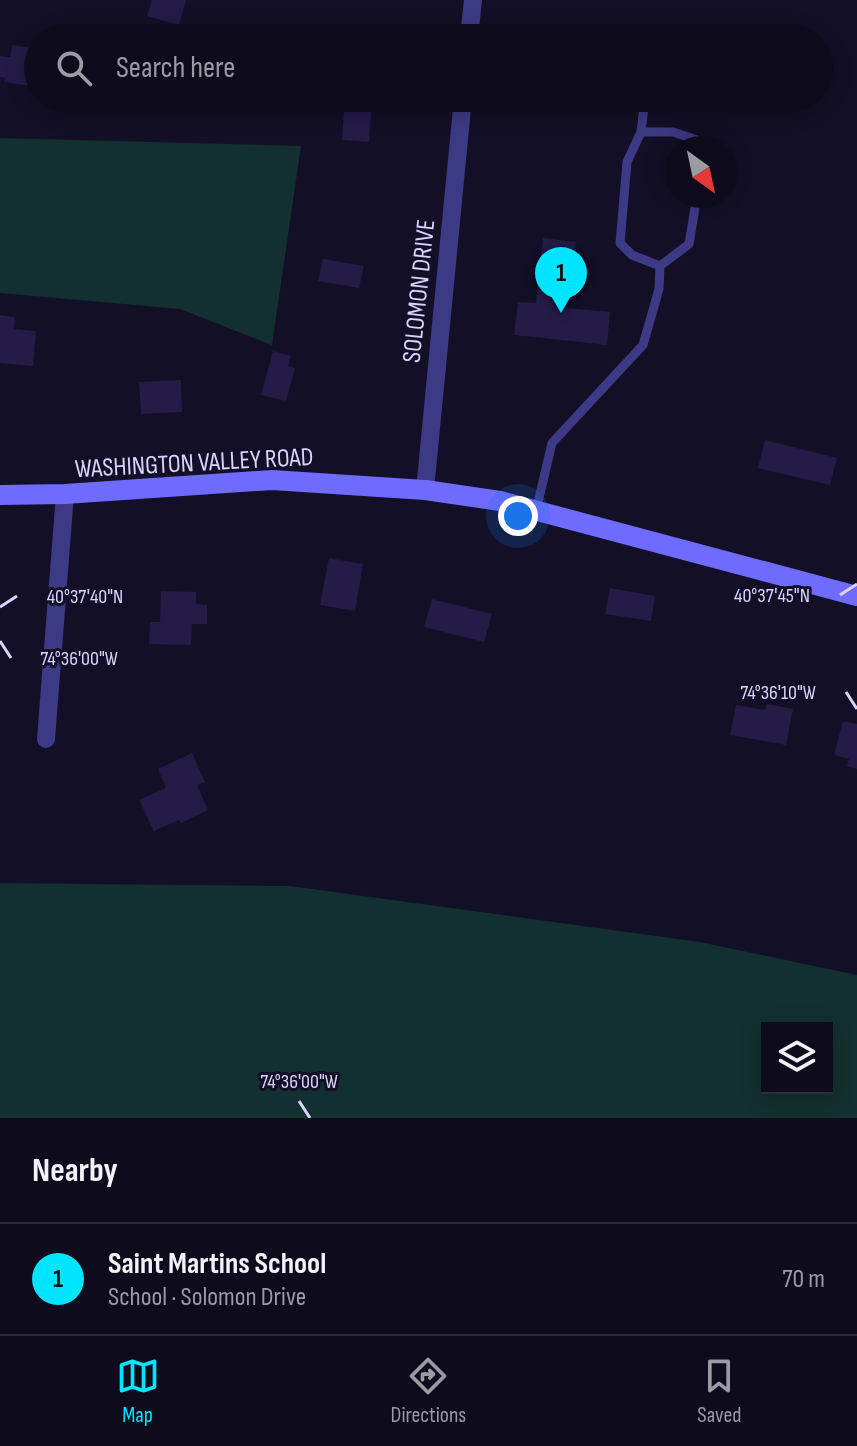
<!DOCTYPE html>
<html lang="en">
<head>
<meta charset="utf-8">
<style>
  body { margin:0; font-family:"Sofia Sans Condensed",sans-serif; background:#1c1929; color:#f1f3f6 }
  .controls { position:absolute; right:24px; bottom:24px; display:grid; overflow:hidden; border-radius:0px; box-shadow:0 4px 20px #0003 }
  .controls button { width:72px; height:72px; display:grid; place-items:center; padding:0; border:0; border-bottom:2px solid #2e2b3b; background:#0e0b1c; color:#f1f3f6; font:40px sans-serif }
  .compass { position:absolute; left:665px; top:136px; width:72px; height:72px; border-radius:50%; background:#0e0b1c; box-shadow:0 4px 20px #0003; rotate:147deg }
  .you { position:absolute; left:518px; top:516px; width:28px; height:28px; margin:-20px; border:6px solid #fff; border-radius:50%; background:#1a73e8; box-shadow:0 0 0 12px #1a73e833 }
  .badge { display:grid; place-items:center; width:52px; height:52px; border-radius:50%; background:#00e5ff; color:#111; font-size:26px; font-weight:700 }
  .pin { position:absolute; translate:-50% -66px; filter:drop-shadow(0 2px 4px #0008) }
  .pin::after { content:''; position:absolute; top:42px; width:28px; height:24px; background:inherit; clip-path:polygon(0 0,100% 0,50% 100%) }
  .list { margin:0; padding:0; list-style:none }
  h2 { display:flex; justify-content:space-between; align-items:center; height:104px; margin:0; padding:0 32px; font-size:34px }
  h2 small { font-size:26px; font-weight:400; color:#9b9ba3 }
  .list li { display:grid; grid-template-columns:52px 1fr auto; gap:24px; align-items:center; box-sizing:border-box; height:112px; padding:0 32px; border-top:2px solid #2e2b3b }
  .list b { display:block; font-size:30px; white-space:nowrap }
  .list p { margin:0; font-size:26px; white-space:nowrap; color:#9b9ba3 }
  .list em { font-size:26px; font-style:normal; color:#9b9ba3 }
  .icon { flex:none; width:44px; height:44px; fill:none; stroke:currentColor; stroke-width:2; stroke-linecap:round; stroke-linejoin:round }
  .map { position:relative; flex:none; width:857px; height:1118px; overflow:hidden }
  .search { position:absolute; background:#0e0b1c; box-shadow:0 4px 20px #0003; left:24px; right:24px; top:24px; height:88px; display:flex; align-items:center; gap:20px; box-sizing:border-box; padding:0 28px; border-radius:44px; color:#9b9ba3; font-size:30px }
  .sheet { height:216px; background:#0e0b1c }
  nav { display:flex; justify-content:space-around; align-items:center; box-sizing:border-box; height:112px; border-top:2px solid #2e2b3b; background:#0e0b1c; font-size:22px; color:#9b9ba3 }
  nav a { display:grid; justify-items:center; gap:4px }
  nav .on { color:#00e5ff }
  .map>svg:first-child { display:block }
  .green { fill:#12302f; fill-rule:evenodd }
  .building { fill:#241b47 }
  .lines { fill:none; stroke-linecap:round; stroke-linejoin:round }
  .lane { stroke:#3d3a85; stroke-width:9 }
  .street { stroke:#3d3a85; stroke-width:18 }
  .secondary { stroke:#6f6bff; stroke-width:20 }
  .ticks { fill:none; stroke:#d9d4ff; stroke-width:3 }
  .labels { text-anchor:middle; stroke-width:6; stroke-linejoin:round; paint-order:stroke }
  .street-label { font-size:26px; fill:#d9d4ff; stroke:#130f26 }
  .ticks-label { font-size:20px; text-anchor:middle; fill:#d9d4ff; stroke:#130f26; stroke-width:6; stroke-linejoin:round; paint-order:stroke }
</style>
</head>
<body>
<div class="map">
<svg width="857" height="1118" viewBox="0 0 857 1118">
  <rect width="100%" height="100%" fill="#130f26"/>
  <!-- green -->
  <path class="green" d="M0 138 301 146 272 345 180 309 0 293Z
    M0 883 290 886 700 942 857 975V1118H0ZM767 1028H827V1088H767Z"/>
  <!-- building -->
  <path class="building" d="M152 0H186L179 25 147 16Z
    M12 45 38 49V87L4 82 5 78 0 77V56L10 57Z
    M345 98H372L369 142 342 140Z
    M543 238 576 242 571 290 568 289 566 308 610 312 607 345 514 335 518 302 536 303Z
    M323 259 364 266 359 288 318 281Z
    M0 315 15 317 14 329 36 331 33 366 0 363Z
    M273 351 291 356 288 366 295 368 286 401 261 395Z
    M181 380 182 412 141 414 139 382Z
    M765 440 837 458 830 485 758 468Z
    M329 558 363 564 355 611 320 605Z
    M610 588 655 596 651 621 605 614Z
    M161 591 196 592V604L207 605V624H192L191 645 149 644 150 622H160Z
    M432 599 492 614 484 642 424 627Z
    M767 704 793 709 786 745 730 735 736 705 765 710Z
    M843 721 857 724V769L847 766 849 759 834 755Z
    M192 753 205 782 197 785 208 810 181 823 179 820 154 831 139 800 166 788 158 769Z"/>
  <g class="lines">
    <!-- lane -->
    <path class="lane" d="M641 132 645 98
      M660 266 632 255 620 243 627 162 641 132H673L697 140 699 148
      M660 266 689 244 697 196
      M536 511 552 443 643 345 659 289 660 266"/>
    <!-- street -->
    <path class="street" d="M469 38 473 0
      M425 490 463 98
      M46 739 65 494"/>
    <!-- secondary -->
    <path class="secondary" d="M0 495 65 494 272 480 425 490 500 501 857 596"/>
  </g>
  <!-- ticks -->
  <path class="ticks" d="M840 595 857 584M0 607 17 596M0 641 11 658M846 692 857 709M299 1101 310 1118"/>
  <g class="labels">
    <!-- street labels -->
    <g class="street-label">
      <text transform="translate(418 291) rotate(-84)" y="9">SOLOMON DRIVE</text>
      <text transform="translate(194 462) rotate(-3)" y="9">WASHINGTON VALLEY ROAD</text>
    </g>
  </g>
  <g class="ticks-label">
    <text x="772" y="602">40°37'45"N</text>
    <text x="85" y="603">40°37'40"N</text>
    <text x="79" y="665">74°36'00"W</text>
    <text x="778" y="699">74°36'10"W</text>
    <text x="299" y="1088">74°36'00"W</text>
  </g>
</svg>
<div class="controls">
<button><svg class="icon" aria-label="layers" viewBox="0 0 24 24"><path d="M12 4l9 5-9 5-9-5zM3 14l9 5 9-5"/></svg></button>
</div>
<svg class="compass" viewBox="-18 -18 36 36"><path d="M0-13l5 13h-10z" fill="#e53935"/><path d="M0 13l5-13h-10z" fill="#9b9ba3"/></svg>
<div class="you"></div>
<div class="pin badge" style="left:561px;top:313px">1</div>
<div class="search"><svg class="icon" aria-label="search" viewBox="0 0 24 24"><circle cx="10" cy="10" r="6"/><path d="M15 15l6 6"/></svg>Search here</div>
</div>
<section class="sheet">
<h2>Nearby<small></small></h2>
<ul class="list">
<li><span class="badge">1</span><div><b>Saint Martins School</b><p>School · Solomon Drive</p></div><em>70 m</em></li>
</ul>
</section>
<nav>
<a class="on"><svg class="icon" aria-label="map" viewBox="0 0 24 24"><path d="M3 6l6-2 6 2 6-2v14l-6 2-6-2-6 2zM9 4v14M15 6v14"/></svg>Map</a>
<a><svg class="icon" aria-label="directions" viewBox="0 0 24 24"><path d="M12 3l9 9-9 9-9-9zM9 14v-3h6M13 9l2 2-2 2"/></svg>Directions</a>
<a><svg class="icon" aria-label="saved" viewBox="0 0 24 24"><path d="M7 4h10v16l-5-4-5 4z"/></svg>Saved</a>
</nav>
</body>
</html>
